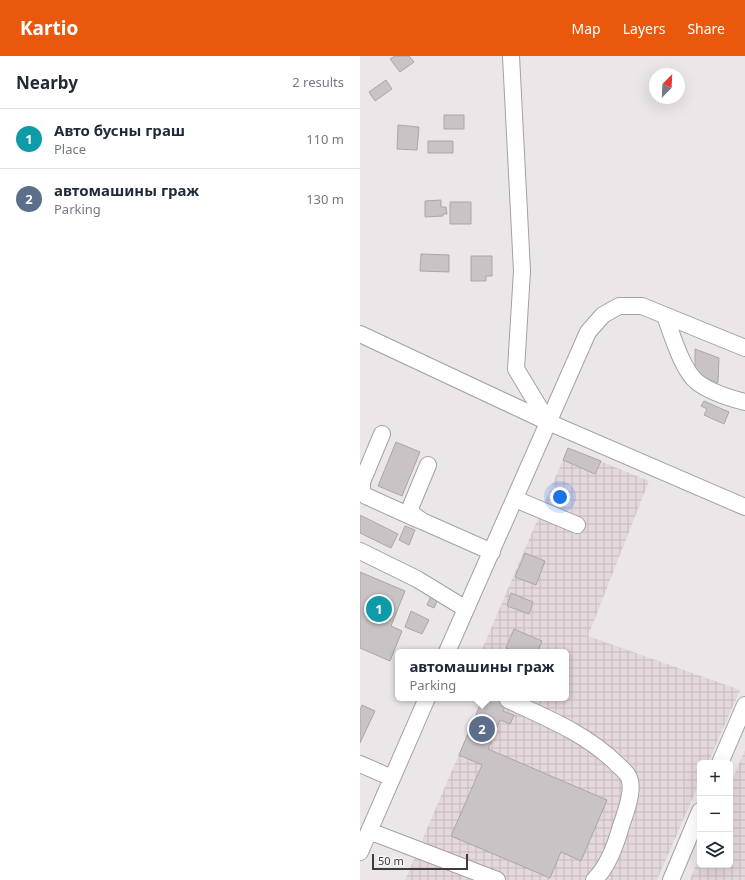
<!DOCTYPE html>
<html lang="en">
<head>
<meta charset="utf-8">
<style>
  body { margin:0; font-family:"Noto Sans",sans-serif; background:#f2f2f3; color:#1f2937 }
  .controls { position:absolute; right:12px; bottom:12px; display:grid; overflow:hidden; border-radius:6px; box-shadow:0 4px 16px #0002 }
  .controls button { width:36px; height:36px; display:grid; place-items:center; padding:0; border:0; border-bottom:1px solid #e0e1e3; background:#fff; color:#1f2937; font:20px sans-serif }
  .compass { position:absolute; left:289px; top:12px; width:36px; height:36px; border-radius:50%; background:#fff; box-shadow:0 4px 16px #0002; rotate:24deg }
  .scale { position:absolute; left:12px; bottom:10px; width:96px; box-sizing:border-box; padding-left:4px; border:2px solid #3d3b3c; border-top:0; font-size:11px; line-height:14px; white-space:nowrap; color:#3d3b3c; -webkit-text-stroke:3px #f8f3f5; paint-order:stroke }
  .you { position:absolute; left:200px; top:441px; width:14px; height:14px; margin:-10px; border:3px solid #fff; border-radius:50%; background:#1a73e8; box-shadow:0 0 0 6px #1a73e833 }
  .badge { display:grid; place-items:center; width:26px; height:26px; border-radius:50%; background:#ea580c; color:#fff; font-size:13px; font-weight:700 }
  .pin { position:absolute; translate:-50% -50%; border:2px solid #fff; box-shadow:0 1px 4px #0006 }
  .popup { position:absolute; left:35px; top:593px; width:174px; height:52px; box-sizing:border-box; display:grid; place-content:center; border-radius:6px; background:#fff; filter:drop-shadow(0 1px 3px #0005); font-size:13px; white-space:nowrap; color:#747a83 }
  .popup b { font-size:15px; color:#1f2937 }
  .popup::after { content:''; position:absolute; left:50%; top:100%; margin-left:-8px; border:8px solid transparent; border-top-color:#fff }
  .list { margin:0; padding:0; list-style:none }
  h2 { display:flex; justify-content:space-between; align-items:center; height:52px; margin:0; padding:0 16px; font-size:17px }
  h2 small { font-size:13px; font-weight:400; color:#747a83 }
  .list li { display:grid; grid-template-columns:26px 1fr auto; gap:12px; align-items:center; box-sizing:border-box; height:60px; padding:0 16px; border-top:1px solid #e0e1e3 }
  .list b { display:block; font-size:15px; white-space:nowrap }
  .list p { margin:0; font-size:13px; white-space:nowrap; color:#747a83 }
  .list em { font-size:13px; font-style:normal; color:#747a83 }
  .icon { flex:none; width:22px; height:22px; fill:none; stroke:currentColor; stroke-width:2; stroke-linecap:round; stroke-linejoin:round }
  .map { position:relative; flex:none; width:385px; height:824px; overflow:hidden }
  header { display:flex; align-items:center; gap:24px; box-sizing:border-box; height:56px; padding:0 20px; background:#ea580c; color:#fff }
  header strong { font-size:19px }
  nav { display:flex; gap:22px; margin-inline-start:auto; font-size:14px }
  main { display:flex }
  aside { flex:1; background:#fff }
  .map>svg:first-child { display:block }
  .industrial { fill:url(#industrial-grid) }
  .building { fill:#c8c3c5; stroke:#aba6a8 }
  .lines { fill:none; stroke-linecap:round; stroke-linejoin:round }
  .minor-casing { stroke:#a5a1a2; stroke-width:18 }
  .minor { stroke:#fff; stroke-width:16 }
</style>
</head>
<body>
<header>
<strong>Kartio</strong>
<nav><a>Map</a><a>Layers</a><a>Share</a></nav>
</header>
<main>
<aside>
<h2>Nearby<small>2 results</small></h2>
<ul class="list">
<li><span class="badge" style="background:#0f9aa8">1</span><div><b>Авто бусны граш</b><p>Place</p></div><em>110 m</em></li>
<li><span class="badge" style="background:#5c6f8a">2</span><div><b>автомашины граж</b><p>Parking</p></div><em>130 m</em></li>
</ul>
</aside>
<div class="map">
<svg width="385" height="824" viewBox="0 0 385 824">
  <defs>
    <pattern id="industrial-grid" width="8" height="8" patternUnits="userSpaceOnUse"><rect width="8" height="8" fill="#e5d8dd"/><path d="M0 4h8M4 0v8" fill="none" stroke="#c5babf"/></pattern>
  </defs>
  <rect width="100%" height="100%" fill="#ebe6e8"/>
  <!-- industrial -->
  <path class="industrial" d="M208 392 289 425 228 580 380 634 348 707H340V725L297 824H45L123 642H206V596H121Z
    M385 694V824H330L340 799V809H370V729Z"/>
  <!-- building -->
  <path class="building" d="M35 0H49L54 6 40 16 30 3Z
    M26 24 32 33 15 45 9 36Z
    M84 59H104V73H84Z
    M38 69 59 71 57 94 37 93Z
    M68 85H93V97H68Z
    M81 144V151H86L87 158H83V160L65 161V145Z
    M90 146H111V168H90Z
    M61 198 89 199V216L60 215Z
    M111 200H132V220H126V225H111Z
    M335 293 359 302 358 327 335 318Z
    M344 345 369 356 364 368 344 359 347 353 341 350Z
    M36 386 60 396 42 440 18 430Z
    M208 392 241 405 235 418 203 404Z
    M0 459 38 478 31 492 0 477Z
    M45 470 55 474 49 489 39 484Z
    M165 497 185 505 176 529 155 521Z
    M0 516 45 535 31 570 42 575 30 605 0 592Z
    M151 537 173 546 169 558 147 550Z
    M72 538 79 541 74 552 67 549Z
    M51 555 69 564 62 578 45 571Z
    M154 573 182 585 177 596H155L146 592Z
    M123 642H149L143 655 154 659 150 668 140 664 128 693 247 744 221 805 201 796 190 822 91 780 122 709 99 699Z
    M2 649 15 655 0 687V654Z"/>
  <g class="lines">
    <defs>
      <path id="minor" d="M151 0 162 215 156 313 188 366
        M305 260C312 278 322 314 337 326 350 336 369 342 385 346
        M0 278 188 366 385 451
        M22 378 2 426V436L6 440 59 464
        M68 409 51 450V457L62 465 132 496
        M155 443 217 469
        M0 495 57 523 106 553
        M87 596 228 276 243 259 259 250H282L385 292
        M148 644C187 662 227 678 258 709 263 714 269 718 270 725 273 737 265 759 261 770 256 788 248 811 234 824
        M360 707 385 649
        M0 708 32 722
        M9 775 137 824
        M0 796 67 642
        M311 824 340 755"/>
    </defs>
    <!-- minor casing -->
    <use href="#minor" class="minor-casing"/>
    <!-- minor -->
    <use href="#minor" class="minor"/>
  </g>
</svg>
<div class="controls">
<button>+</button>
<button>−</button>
<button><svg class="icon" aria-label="layers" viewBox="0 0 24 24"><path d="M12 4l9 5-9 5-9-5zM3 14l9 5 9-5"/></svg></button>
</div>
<svg class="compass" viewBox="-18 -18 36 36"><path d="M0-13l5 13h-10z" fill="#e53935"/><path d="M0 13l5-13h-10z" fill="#747a83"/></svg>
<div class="scale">50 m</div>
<div class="you"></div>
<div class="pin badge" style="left:19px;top:553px;background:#0f9aa8">1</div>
<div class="pin badge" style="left:122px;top:673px;background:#5c6f8a">2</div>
<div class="popup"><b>автомашины граж</b>Parking</div>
</div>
</main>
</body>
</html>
